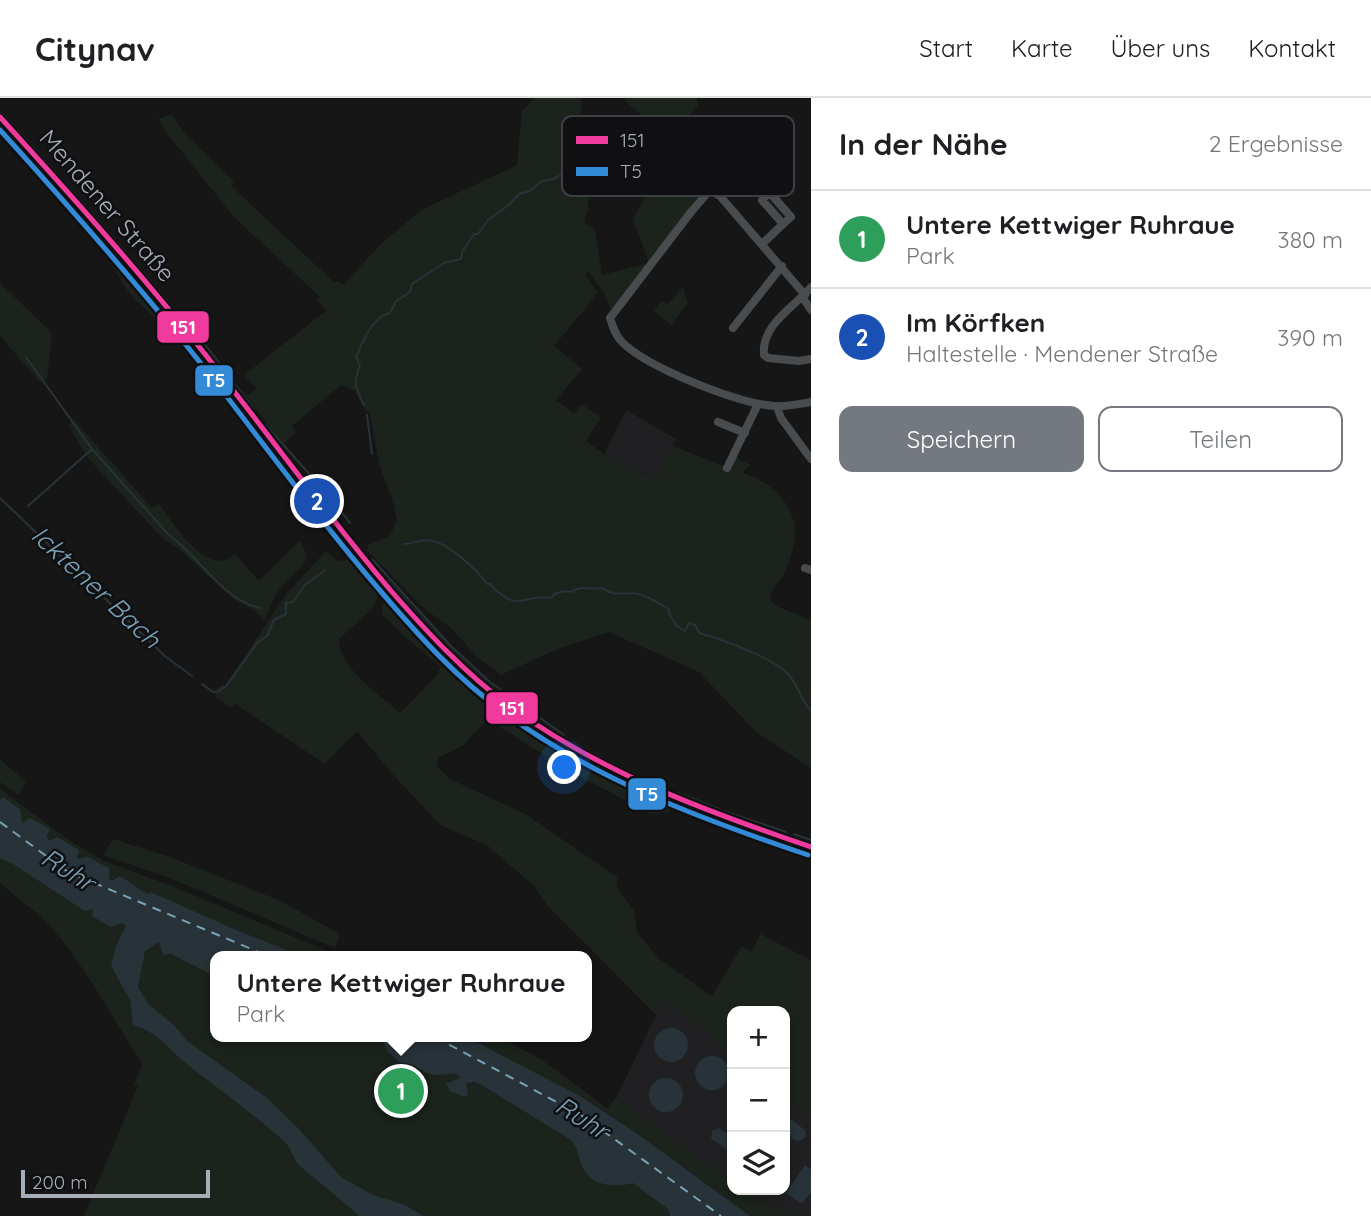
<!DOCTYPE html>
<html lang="de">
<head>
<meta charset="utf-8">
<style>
  body { margin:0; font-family:Quicksand,sans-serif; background:#f2f2f2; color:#202124 }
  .controls { position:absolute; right:21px; bottom:21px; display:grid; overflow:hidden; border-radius:14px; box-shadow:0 4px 10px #0003 }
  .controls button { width:63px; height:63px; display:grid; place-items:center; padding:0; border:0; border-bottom:2px solid #e0e0e0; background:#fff; color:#202124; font:35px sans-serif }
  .scale { position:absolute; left:21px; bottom:18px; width:189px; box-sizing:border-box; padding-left:7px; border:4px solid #a6aeb8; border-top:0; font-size:19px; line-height:24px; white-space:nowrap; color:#a6aeb8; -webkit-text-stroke:5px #101012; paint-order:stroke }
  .you { position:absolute; left:565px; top:670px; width:24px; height:24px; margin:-18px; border:5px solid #fff; border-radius:50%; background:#1a73e8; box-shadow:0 0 0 10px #1a73e833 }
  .badge { display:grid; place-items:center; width:46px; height:46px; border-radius:50%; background:#74797f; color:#fff; font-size:23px; font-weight:700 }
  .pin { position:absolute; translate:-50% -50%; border:4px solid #fff; box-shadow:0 2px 7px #0006 }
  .popup { position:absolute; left:210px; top:853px; width:382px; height:91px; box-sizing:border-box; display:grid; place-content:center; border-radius:14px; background:#fff; filter:drop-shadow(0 2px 5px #0005); font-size:23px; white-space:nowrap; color:#757577 }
  .popup b { font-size:26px; color:#202124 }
  .popup::after { content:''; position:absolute; left:50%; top:100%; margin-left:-14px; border:14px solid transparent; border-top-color:#fff }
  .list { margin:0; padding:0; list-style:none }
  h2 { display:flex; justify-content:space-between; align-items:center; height:91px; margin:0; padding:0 28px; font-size:30px }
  h2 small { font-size:23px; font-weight:400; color:#757577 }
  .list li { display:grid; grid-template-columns:46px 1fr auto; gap:21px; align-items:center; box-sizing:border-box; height:98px; padding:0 28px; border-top:2px solid #e0e0e0 }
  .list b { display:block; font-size:26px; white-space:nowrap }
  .list p { margin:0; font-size:23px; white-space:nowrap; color:#757577 }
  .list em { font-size:23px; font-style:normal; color:#757577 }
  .actions { display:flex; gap:14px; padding:21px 28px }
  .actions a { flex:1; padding:16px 0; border:2px solid #74797f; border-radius:14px; text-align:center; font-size:24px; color:#74797f }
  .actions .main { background:#74797f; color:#fff }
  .icon { flex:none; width:38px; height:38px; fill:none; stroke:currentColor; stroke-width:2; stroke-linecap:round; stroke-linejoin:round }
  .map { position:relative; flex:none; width:811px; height:1118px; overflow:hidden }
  header { display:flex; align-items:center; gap:42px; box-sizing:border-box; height:98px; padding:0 35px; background:#fff; border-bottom:2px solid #e0e0e0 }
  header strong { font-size:33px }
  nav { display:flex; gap:38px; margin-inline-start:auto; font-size:24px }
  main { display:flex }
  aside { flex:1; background:#fff }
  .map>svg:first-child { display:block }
  .built { fill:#202022 }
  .green { fill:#1b231c }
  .water { fill:#283339 }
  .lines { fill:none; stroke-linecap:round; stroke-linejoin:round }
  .stream { stroke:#283339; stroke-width:2 }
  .ferry { stroke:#7aa1b6; stroke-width:2; stroke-dasharray:9 7; stroke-linecap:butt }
  .street { stroke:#494c4f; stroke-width:8 }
  .secondary { stroke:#484a4d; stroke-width:10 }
  .bus-1-casing { stroke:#101012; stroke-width:10 }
  .bus-2-casing { stroke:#101012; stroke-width:10 }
  .bus-1 { stroke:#f13a9d; stroke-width:5 }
  .bus-2 { stroke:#338bd7; stroke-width:5 }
  .labels { text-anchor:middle; stroke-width:5; stroke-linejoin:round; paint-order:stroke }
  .street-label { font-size:24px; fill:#a6aeb8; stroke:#101012 }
  .water-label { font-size:26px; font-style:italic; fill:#7aa1b6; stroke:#101012 }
  .key { fill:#101012; stroke:#3d3f44; stroke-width:2 }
  .key-label { font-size:19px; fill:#a6aeb8 }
  .line-badge { stroke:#101012; stroke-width:2.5 }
  .badge-label { font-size:19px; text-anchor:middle; font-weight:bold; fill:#fff }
</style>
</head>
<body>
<header>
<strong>Citynav</strong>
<nav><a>Start</a><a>Karte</a><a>Über uns</a><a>Kontakt</a></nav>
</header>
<main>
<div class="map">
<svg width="811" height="1118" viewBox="0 0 811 1118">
  <rect width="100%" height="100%" fill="#161616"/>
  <!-- built -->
  <path class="built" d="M626 312 676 341 656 381 604 356Z
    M664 901 696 924 732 959V1080L716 1069 704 1065 616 1000Z
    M785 1002 811 1020V1118H798L787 1110 781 1116 748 1092H785Z"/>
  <!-- green -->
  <path class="green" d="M534 0H581L582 12 572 27 599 43 591 64 588 112 584 124 595 132 602 177 649 165 633 121 652 86 659 66 697 32 702 94 613 211 610 210 604 195 588 173 585 176 598 195 554 248 582 271 556 302 574 315 582 306 601 320 586 343 604 356 655 381 673 348 730 371 737 356 740 362 750 367 742 375C767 381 793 404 795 431 796 444 790 462 785 474 780 483 770 491 770 502L778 509 811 522V670L755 633 699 574 609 534 555 552 501 577 477 559 452 531 421 508 367 452 368 447 390 438 397 422 393 404 379 366 370 316 363 309 355 293 341 287 292 328 296 334 283 346 246 298 257 291 244 277 327 212 317 203 320 199 233 118 166 34 158 21 172 16 185 36 234 83 231 88 335 185 338 183 343 187 380 147 421 112 517 67 522 13Z
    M628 0H697L698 8 636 70 621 54 642 18 625 3Z
    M112 158 173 231 180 244 129 195 108 161Z
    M0 185 52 235 47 281 40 284 0 238Z
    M683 189 688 205 671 227 654 213 661 203 668 206Z
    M73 321 152 410 159 405C172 425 209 482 235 456L259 483 300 442 307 457 303 467 277 494 264 522 254 512 232 500 178 450 162 440 88 360 69 328Z
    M326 453 338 463 352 461 379 495 372 511 339 541C339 571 380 596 400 615L437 577 441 569 403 537 382 516V507L386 502C419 537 452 574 489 604 544 648 606 681 669 711L670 714 651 716 570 673 487 621 464 647 438 660 437 669 452 682 527 717 617 779V789L634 813 637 834 658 860 712 898 742 848 752 854 760 836 811 862V1020L785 1002V913H732V959L696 924 664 901 656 917 548 808 535 789 487 747 440 727 389 672 357 633 325 666 234 605 232 610 216 600 215 591 226 586 287 495Z
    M0 661 26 684 18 697 0 684Z
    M0 691 66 740 104 763 172 788 340 858H303L241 834 151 794 147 796 110 780 109 770 88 759 78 761 79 752 57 739 49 743 47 738 25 724 22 725 3 699 0 702Z
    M0 730 216 858V939H420L696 1118H84L138 988 134 987 142 966C112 919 86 869 49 827 36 812 15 799 0 785Z
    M113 741 170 759 281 803 340 836 335 850 172 781 103 757Z
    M467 939H499L542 962 607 1010 616 1000 704 1065 716 1069 732 1080V1092H748L780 1116 787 1110 798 1118H750L635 1034 580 998Z"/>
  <!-- water -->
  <path class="water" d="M3 699 20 711 22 725 30 720 50 731 47 738 49 743 57 739 79 752 77 761 88 759 109 770 110 781 113 782 120 778 147 796 151 794 241 834 303 858H216L215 878 171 856 163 857 159 844 145 853 138 889 148 906 175 928 187 943 266 999 299 1031 341 1079 373 1097 405 1107 423 1118H359C341 1101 321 1086 302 1070 294 1064 292 1051 285 1044 254 1016 221 993 188 967 168 951 160 935 133 927L130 902 111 868 116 848 126 828 123 825 110 829 92 818 93 811 85 813 13 766 0 760V702Z
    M654 947a17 17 0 1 1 34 0a17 17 0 1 1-34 0Z
    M380 939H467L580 998 635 1034 750 1118H670L668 1111 633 1085C615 1090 591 1088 583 1070 576 1056 581 1051 568 1040L480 986 474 984 466 985 468 997 465 999 450 993 446 986 460 980 458 977C449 974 444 978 435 977 420 975 419 965 400 965L388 954Z
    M695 975a17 17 0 1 1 34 0a17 17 0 1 1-34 0Z
    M649 997a17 17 0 1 1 34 0a17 17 0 1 1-34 0Z
    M785 1017 805 1032 806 1038 802 1042 797 1043 785 1035Z
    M719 1030 732 1039V1056L711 1040 712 1033Z
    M805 1067 811 1071V1094L802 1106 786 1095Z"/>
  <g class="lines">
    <!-- stream -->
    <path class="stream" d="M185 220 254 311
      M26 259 92 351
      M364 307C355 288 353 286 360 267L356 259C363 243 372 219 390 215L396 203 410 194 412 186 444 165 461 161 462 154 474 136H478L488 122 510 106 519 96 530 93 542 83 553 81 596 60 600 62
      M367 317 372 356
      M266 327C294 360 324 390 350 425
      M0 400 166 559 192 578
      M28 408 92 351 168 436C198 457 224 504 261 510
      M404 446C411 446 421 442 427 442 447 443 476 471 487 486H490C519 518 525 494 551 500 555 494 565 492 572 494 580 487 592 492 603 490 613 500 625 493 639 496 649 499 660 506 669 511V516L677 528 685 533 689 525 695 527 699 535C721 541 774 560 788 576 798 587 801 602 811 613
      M372 461 450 547 490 584 564 637
      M202 586 213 594H218L227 587 258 544 267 538 274 522 286 516V505L293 504 305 487 325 472
      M678 695 719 711
      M724 713 786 734
      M794 736 811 742"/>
    <!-- ferry -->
    <path class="ferry" d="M0 724 68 774 268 858
      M435 939 581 1017 721 1118"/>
    <!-- street -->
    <path class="street" d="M770 95 791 119 783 126
      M762 146 783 126 762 102 781 83
      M811 189C795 209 761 226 764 257L768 260 799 263 811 261
      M805 197 720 98 710 92 691 114 610 220C613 229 615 237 622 244 648 270 737 305 774 308 786 309 799 306 811 304
      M803 200 811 212
      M733 230 782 168
      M777 309 781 320 811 361
      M718 324 745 335
      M727 370 758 306
      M805 470 811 472"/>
    <!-- secondary -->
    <path class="secondary" d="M0 19C78 105 155 191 226 283 282 355 335 429 396 498 430 537 467 576 508 607 600 674 704 714 811 749"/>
    <defs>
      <path id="bus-1" d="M0 19C78 105 155 191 226 283 281 353 334 426 392 494 427 534 465 575 508 607 599 674 705 713 811 749"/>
      <path id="bus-2" d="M0 32C76 116 151 201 221 291 274 360 326 430 383 496 419 538 457 580 502 613 593 681 701 721 808 757"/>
    </defs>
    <!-- bus-1 casing -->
    <use href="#bus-1" class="bus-1-casing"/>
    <!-- bus-2 casing -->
    <use href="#bus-2" class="bus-2-casing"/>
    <!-- bus-1 -->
    <use href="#bus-1" class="bus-1"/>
    <!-- bus-2 -->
    <use href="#bus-2" class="bus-2"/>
  </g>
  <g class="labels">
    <!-- street labels -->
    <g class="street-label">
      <text transform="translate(107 108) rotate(49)" y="8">Mendener Straße</text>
    </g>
    <!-- water labels -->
    <g class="water-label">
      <text transform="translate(96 489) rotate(43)" y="9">Icktener Bach</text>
      <text transform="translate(68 772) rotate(32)" y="9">Ruhr</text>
      <text transform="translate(582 1020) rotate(32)" y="9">Ruhr</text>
    </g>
  </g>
  <!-- legend -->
  <rect x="562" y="18" width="232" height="80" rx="10" class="key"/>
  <rect x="576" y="38" width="32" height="8" fill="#f13a9d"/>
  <rect x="576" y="69" width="32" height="9" fill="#338bd7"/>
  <g class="key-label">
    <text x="620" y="49">151</text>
    <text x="620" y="80">T5</text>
  </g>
  <g class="line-badge">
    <rect x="156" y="212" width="54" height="34" rx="7" fill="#f13a9d"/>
    <rect x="194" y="266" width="40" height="33" rx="7" fill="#338bd7"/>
    <rect x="485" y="593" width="54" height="34" rx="7" fill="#f13a9d"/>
    <rect x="627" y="679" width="40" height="34" rx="7" fill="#338bd7"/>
  </g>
  <g class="badge-label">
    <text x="183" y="236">151</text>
    <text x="214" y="289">T5</text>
    <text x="512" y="617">151</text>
    <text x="647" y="703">T5</text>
  </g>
</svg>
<div class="controls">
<button>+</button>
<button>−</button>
<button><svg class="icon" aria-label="layers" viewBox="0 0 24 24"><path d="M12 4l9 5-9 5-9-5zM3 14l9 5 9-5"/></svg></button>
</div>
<div class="scale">200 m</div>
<div class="you"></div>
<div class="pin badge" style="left:401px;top:993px;background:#2e9e5b">1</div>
<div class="popup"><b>Untere Kettwiger Ruhraue</b>Park</div>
<div class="pin badge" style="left:317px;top:403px;background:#1a4fb4">2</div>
</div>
<aside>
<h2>In der Nähe<small>2 Ergebnisse</small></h2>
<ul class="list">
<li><span class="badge" style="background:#2e9e5b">1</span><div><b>Untere Kettwiger Ruhraue</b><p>Park</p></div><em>380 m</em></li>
<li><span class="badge" style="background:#1a4fb4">2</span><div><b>Im Körfken</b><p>Haltestelle · Mendener Straße</p></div><em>390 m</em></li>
</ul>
<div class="actions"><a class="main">Speichern</a><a>Teilen</a></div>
</aside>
</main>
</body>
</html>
